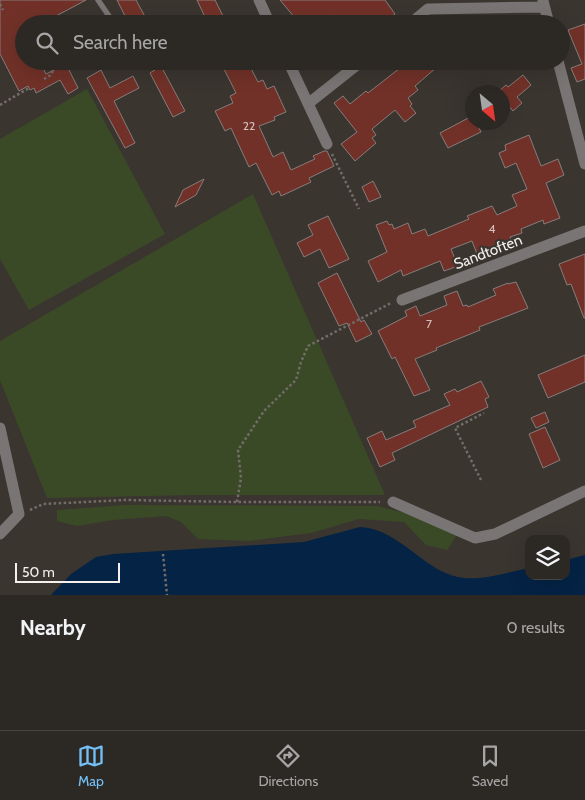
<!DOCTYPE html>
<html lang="en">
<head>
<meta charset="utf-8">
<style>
  body { margin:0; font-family:Cabin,sans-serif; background:#34302c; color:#f1f3f6 }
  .controls { position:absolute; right:15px; bottom:15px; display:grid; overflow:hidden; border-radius:10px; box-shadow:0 5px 20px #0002 }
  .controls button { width:45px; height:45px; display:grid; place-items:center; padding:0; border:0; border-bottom:1px solid #484441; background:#2c2824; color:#f1f3f6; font:25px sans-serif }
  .compass { position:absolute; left:465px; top:85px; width:45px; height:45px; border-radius:50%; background:#2c2824; box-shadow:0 5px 20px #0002; rotate:151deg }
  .scale { position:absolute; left:15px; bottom:12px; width:105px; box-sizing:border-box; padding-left:5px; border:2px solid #f4f0ed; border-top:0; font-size:14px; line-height:18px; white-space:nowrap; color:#f4f0ed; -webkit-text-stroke:4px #3b3530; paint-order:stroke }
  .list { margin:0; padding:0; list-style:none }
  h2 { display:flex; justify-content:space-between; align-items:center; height:65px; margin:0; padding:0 20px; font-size:21px }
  h2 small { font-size:16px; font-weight:400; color:#a6a6a6 }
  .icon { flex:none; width:28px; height:28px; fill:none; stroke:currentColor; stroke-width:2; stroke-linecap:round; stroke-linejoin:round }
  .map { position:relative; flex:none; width:585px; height:595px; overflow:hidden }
  .search { position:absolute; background:#2c2824; box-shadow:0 5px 20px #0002; left:15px; right:15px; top:15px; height:55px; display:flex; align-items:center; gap:12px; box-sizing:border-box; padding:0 18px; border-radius:28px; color:#a6a6a6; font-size:19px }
  .sheet { height:135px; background:#2c2824 }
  nav { display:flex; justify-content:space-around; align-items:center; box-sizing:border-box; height:70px; border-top:1px solid #484441; background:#2c2824; font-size:14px; color:#a6a6a6 }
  nav a { display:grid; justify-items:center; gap:2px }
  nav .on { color:#74c0f6 }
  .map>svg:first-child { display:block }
  .green { fill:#3a4a26 }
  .water { fill:#042345 }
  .building { fill:#713128; stroke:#867d7b }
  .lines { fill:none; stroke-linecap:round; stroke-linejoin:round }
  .path { stroke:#736d69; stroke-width:2.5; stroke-dasharray:2.5 2.5; stroke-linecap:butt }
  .lane { stroke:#797574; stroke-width:5.5 }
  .street { stroke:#797574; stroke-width:11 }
  .labels { text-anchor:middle; stroke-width:4.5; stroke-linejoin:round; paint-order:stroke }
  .number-label { font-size:12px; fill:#d3c0bc }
  .street-label { font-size:15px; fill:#f4f0ed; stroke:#3b3530 }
</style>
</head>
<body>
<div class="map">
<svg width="585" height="595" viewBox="0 0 585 595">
  <rect width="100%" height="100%" fill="#3b3530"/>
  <!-- green -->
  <path class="green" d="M87 89 165 234 29 310 0 259V139Z
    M253 194 385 495H195L47 498 0 380V341Z
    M125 505 377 506 405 513 457 535 447 550 426 545 404 522 359 519 311 533 249 541 198 539 181 522 166 516 113 520 77 526 57 521V510Z"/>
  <!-- water -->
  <path class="water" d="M360 527C401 529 425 574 464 578 485 580 508 572 529 568V576H566V560L585 555V595H51L71 574 96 557 113 554 304 542Z"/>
  <!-- building -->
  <path class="building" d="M0 0H86L41 24H24V61H39L46 74 66 64 78 88 68 94 60 80 36 93 34 88 30 90 28 86 19 91 0 54Z
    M117 0H136L149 24H129Z
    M197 0H215L223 16 215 21 217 24H186L204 15Z
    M280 0H385L395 14 381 24H339L332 15 320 24H300Z
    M585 24V79L577 82 571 68 582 64 568 30Z
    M220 61H247L258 82 263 80 267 89 274 86 286 112 274 117 275 120 259 126 273 157 283 152 291 170 315 159 313 156 324 151H327L334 166 309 178 311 182 281 196 279 191 272 195 256 163 249 167 231 128 225 131 215 111 233 103 230 96 236 93Z
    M409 61H444L415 86 418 90 408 98 412 104 410 106 416 113 405 122 395 110 372 129 376 135 372 138 376 143 355 161 341 144 357 132 334 103 343 96 350 104 366 91 368 93Z
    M161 66 185 111 173 117 150 73Z
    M101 70 110 88 133 76 139 88 114 101 135 143 125 148 87 78Z
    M523 75 531 85 517 97 522 103 513 111 502 98V92H498L506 85 508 87Z
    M472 116V122H476L481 132 448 148 440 133Z
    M529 135 541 166 558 159 564 175 546 183 560 218 544 224 543 220 521 229 522 233 510 237 513 245 479 259 472 241 451 249 458 266 444 271 440 261 403 276 401 270 378 282 368 261 387 252 376 225 387 221 389 225 392 224 394 229 408 223 412 234 425 229 428 236 469 219 467 216 492 206 497 215 517 206 512 195 527 189 516 163 505 168 499 153 506 150 505 145Z
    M204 179 196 195 175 207 183 190Z
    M373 181 381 197 369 202 362 187Z
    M328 216 349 259 329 268 320 249 304 257 297 243 313 235 308 225Z
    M585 254V318H584L571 284 567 285 559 264Z
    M337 273 361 322 364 320 372 334 356 342 347 323 339 326 318 283Z
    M516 282 528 308 479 327 480 330 436 348 437 350 415 359 430 390 414 396 395 357 392 359 378 331 407 316 405 311 416 306 420 316 447 305 444 296 457 291 463 306 467 305 468 307 496 295 493 289 508 283V284Z
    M585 355V382L548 398 538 375Z
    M481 381 489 397 485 399 488 407 392 453 395 460 380 467 367 438 382 431 386 440 416 427 413 421 450 405 444 394 455 389 457 392Z
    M545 412 549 422 536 428 531 418Z
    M545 427 560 460 543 468 529 434Z"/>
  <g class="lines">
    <!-- path -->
    <path class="path" d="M0 4 3 10
      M44 79 51 75 57 61
      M0 105 29 88
      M332 154 359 209
      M481 480 455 428 484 413
      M237 502 241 478 238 450 264 411 296 380 301 362 308 346 391 303
      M30 510 43 504 125 500 237 502H380
      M163 554 167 595"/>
    <!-- lane -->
    <path class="lane" d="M98 0 111 19 101 24"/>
    <!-- street -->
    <path class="street" d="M259 0 270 24
      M543 1 549 24
      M410 24 428 9 544 7
      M288 61 327 144
      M558 61 585 164
      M309 103 362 61
      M402 300 585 231
      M0 428 19 514 0 534
      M393 502 475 538 495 534 585 491"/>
  </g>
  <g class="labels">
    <!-- number labels -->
    <g class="number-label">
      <text x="249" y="130">22</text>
      <text x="492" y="233">4</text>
      <text x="429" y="328">7</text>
    </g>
    <!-- street labels -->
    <g class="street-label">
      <text transform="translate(488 252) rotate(-21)" y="5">Sandtoften</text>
    </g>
  </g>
</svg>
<div class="controls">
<button><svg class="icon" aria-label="layers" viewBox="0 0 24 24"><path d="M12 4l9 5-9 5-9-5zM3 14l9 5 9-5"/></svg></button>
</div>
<svg class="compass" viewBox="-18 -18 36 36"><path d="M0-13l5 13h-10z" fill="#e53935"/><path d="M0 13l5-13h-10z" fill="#a6a6a6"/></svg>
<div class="scale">50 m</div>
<div class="search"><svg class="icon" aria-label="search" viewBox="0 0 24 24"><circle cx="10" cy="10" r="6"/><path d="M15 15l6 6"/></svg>Search here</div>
</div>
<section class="sheet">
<h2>Nearby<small>0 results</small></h2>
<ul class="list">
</ul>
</section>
<nav>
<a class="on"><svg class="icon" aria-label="map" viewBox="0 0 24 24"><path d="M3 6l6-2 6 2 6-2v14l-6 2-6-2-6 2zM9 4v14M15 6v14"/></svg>Map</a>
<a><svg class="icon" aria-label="directions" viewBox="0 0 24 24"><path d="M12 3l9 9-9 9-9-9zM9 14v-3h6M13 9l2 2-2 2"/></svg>Directions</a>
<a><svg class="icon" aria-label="saved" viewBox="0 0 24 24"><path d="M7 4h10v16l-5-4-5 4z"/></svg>Saved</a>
</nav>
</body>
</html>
